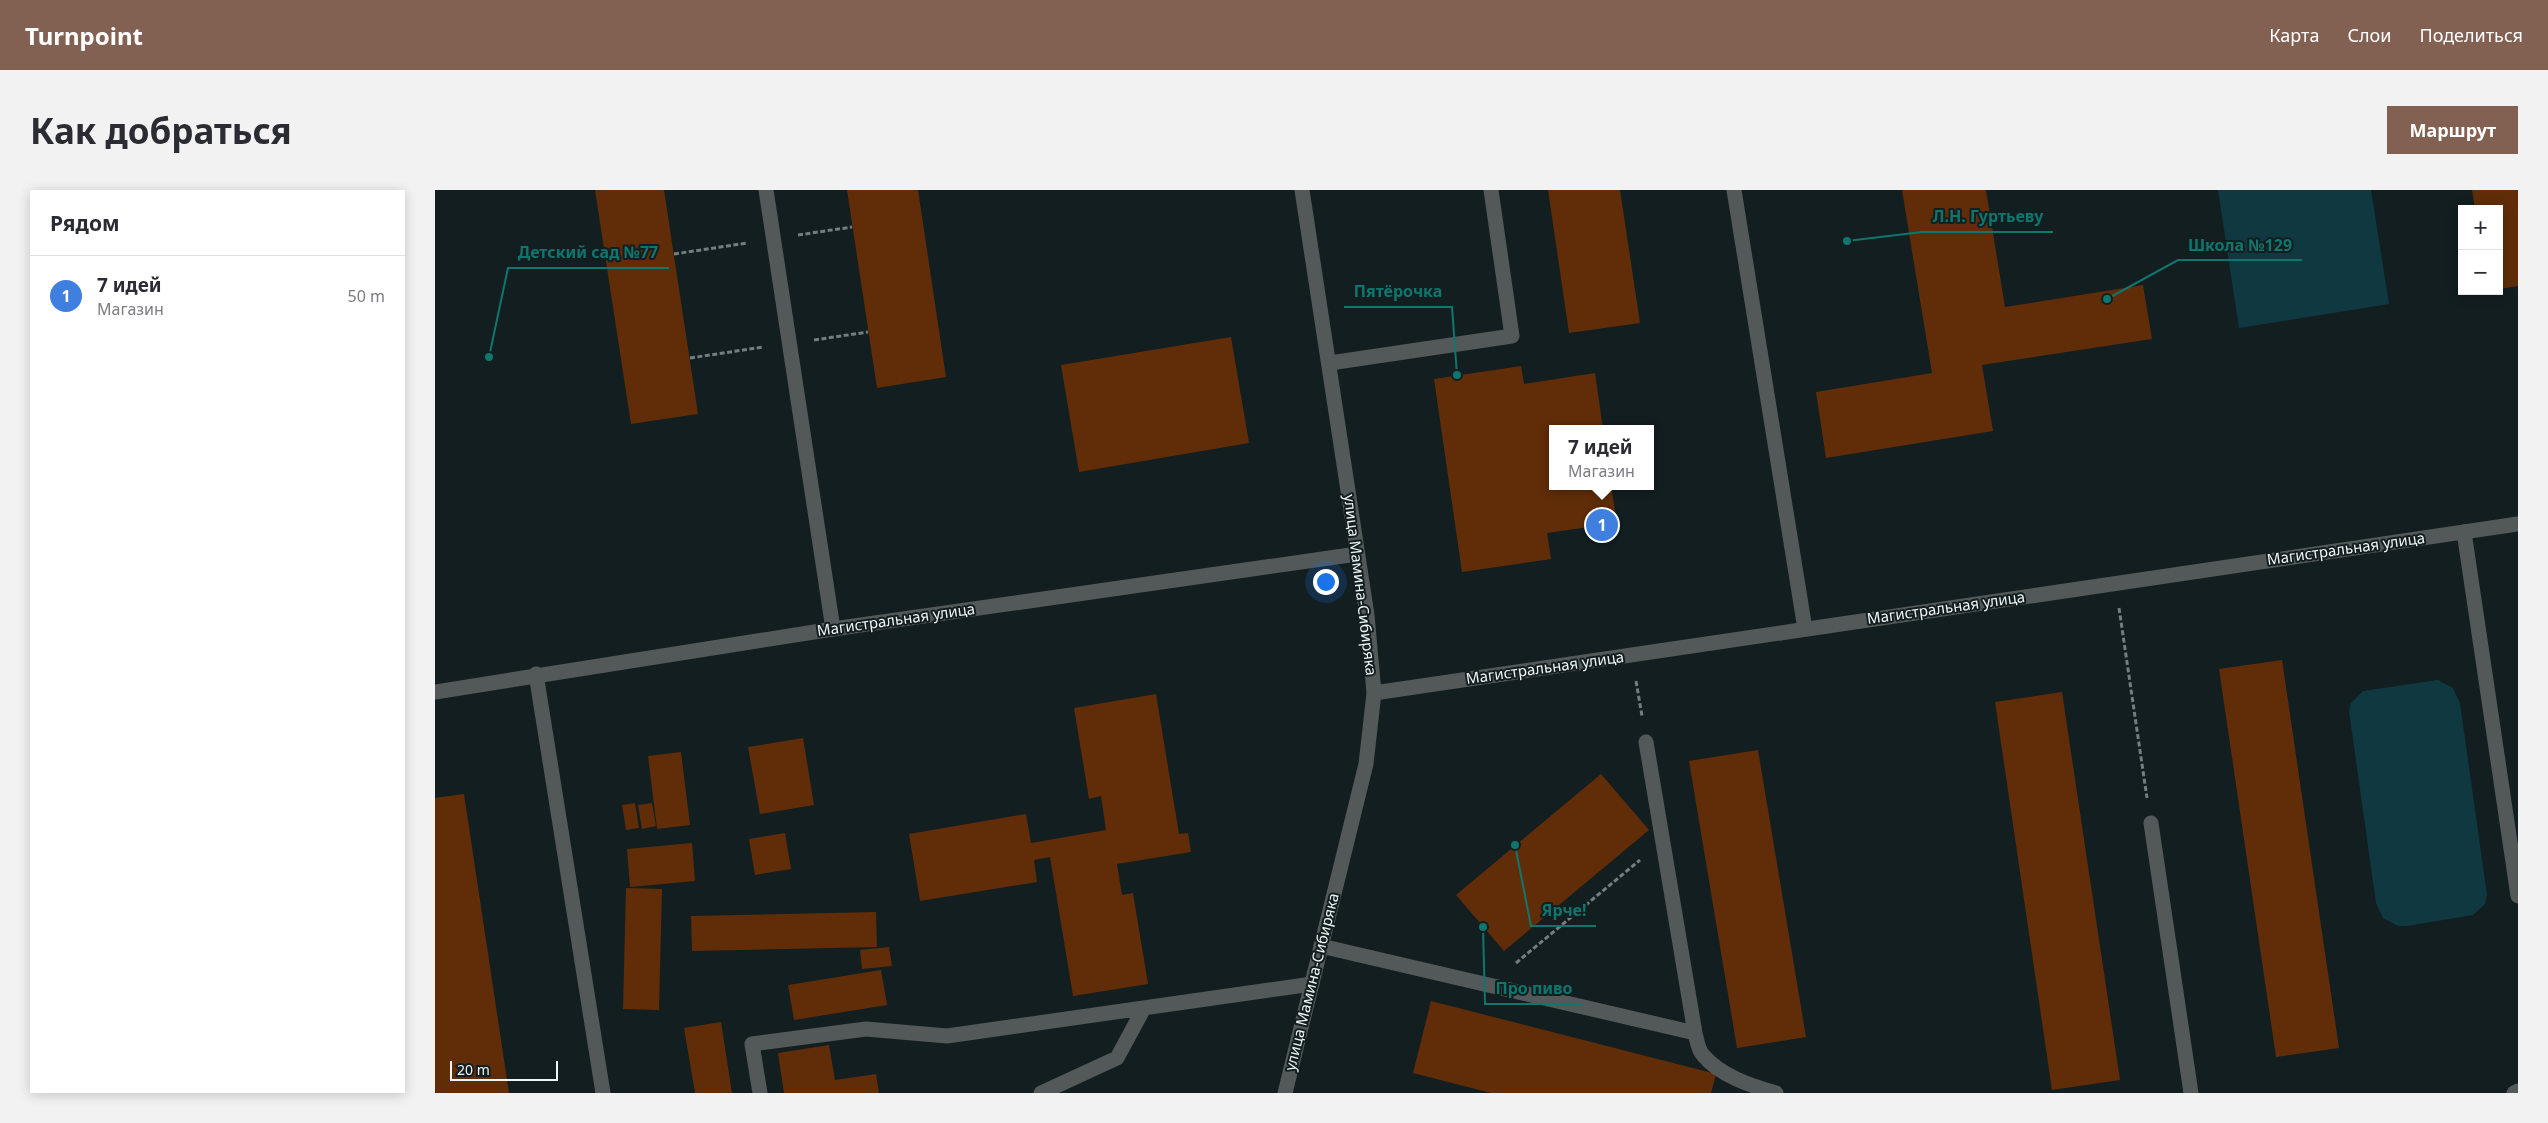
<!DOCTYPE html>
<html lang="ru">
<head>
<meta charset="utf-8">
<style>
  body { margin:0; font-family:"Noto Sans",sans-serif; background:#f2f2f3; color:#2b2b33 }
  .controls { position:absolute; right:15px; top:15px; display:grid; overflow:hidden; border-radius:0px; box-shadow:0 2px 12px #0003 }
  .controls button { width:45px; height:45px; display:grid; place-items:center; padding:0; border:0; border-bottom:1px solid #e1e1e2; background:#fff; color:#2b2b33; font:25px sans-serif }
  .scale { position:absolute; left:15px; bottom:12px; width:108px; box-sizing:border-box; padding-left:5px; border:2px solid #eef5f6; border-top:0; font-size:14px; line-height:18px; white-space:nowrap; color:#eef5f6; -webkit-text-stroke:4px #131e20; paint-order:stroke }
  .you { position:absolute; left:890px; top:391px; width:18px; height:18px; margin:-12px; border:4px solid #fff; border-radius:50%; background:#1a73e8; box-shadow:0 0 0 8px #1a73e833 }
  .badge { display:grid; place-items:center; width:32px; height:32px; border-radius:50%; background:#836152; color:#fff; font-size:16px; font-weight:700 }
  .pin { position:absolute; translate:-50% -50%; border:2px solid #fff; box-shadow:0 1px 5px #0006 }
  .popup { position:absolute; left:1114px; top:235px; width:105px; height:65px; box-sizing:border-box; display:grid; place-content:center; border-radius:0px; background:#fff; filter:drop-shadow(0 1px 4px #0005); font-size:16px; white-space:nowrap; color:#7c7c81 }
  .popup b { font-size:19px; color:#2b2b33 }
  .popup::after { content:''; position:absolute; left:50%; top:100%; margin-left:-10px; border:10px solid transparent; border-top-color:#fff }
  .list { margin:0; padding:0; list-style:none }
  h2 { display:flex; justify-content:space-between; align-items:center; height:65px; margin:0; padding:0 20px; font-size:21px }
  h2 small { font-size:16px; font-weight:400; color:#7c7c81 }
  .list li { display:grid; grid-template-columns:32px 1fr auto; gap:15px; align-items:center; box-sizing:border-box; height:80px; padding:0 20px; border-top:1px solid #e1e1e2 }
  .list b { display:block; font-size:19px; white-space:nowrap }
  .list p { margin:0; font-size:16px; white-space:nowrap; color:#7c7c81 }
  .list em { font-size:16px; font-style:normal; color:#7c7c81 }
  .map { position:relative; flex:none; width:2083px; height:903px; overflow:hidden; border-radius:0px }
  header { display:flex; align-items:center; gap:30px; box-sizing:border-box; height:70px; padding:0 25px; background:#836152; color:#fff }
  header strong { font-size:24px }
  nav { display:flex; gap:28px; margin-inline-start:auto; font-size:18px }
  .intro { display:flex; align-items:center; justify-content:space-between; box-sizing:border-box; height:120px; padding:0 30px }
  h1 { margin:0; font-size:35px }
  .button { padding:12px 22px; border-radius:0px; background:#836152; color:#fff; font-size:18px; font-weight:700 }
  main { display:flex; gap:30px; padding:0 30px }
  aside { flex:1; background:#fff; border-radius:0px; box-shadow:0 2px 12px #0003 }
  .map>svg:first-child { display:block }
  .green { fill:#0f3841 }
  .building { fill:#602d08 }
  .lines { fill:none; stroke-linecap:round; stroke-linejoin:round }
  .path { stroke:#747d7f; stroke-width:3; stroke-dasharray:5 2.5; stroke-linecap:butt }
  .lane { stroke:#535859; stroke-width:15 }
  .street { stroke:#535859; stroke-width:15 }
  .labels { text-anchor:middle; stroke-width:4; stroke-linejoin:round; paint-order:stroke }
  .street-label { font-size:15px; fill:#eef5f6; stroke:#131e20 }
  .leader { fill:none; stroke:#0f766e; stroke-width:2 }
  .callout-dot { fill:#0f766e; stroke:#131e20; stroke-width:2 }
  .callout-label { font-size:16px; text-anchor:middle; font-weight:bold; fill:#0f766e; stroke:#131e20; stroke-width:4; stroke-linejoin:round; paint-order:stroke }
</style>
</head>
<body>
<header>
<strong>Turnpoint</strong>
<nav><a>Карта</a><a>Слои</a><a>Поделиться</a></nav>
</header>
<div class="intro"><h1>Как добраться</h1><a class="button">Маршрут</a></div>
<main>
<aside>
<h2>Рядом<small></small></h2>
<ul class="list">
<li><span class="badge" style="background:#3f7fe0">1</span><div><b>7 идей</b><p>Магазин</p></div><em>50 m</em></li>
</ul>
</aside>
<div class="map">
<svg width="2083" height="903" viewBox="0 0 2083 903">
  <rect width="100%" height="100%" fill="#131e20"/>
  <!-- green -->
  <path class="green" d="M1783 0H1936L1954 114 1804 138Z
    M2003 490 2018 498 2025 513 2052 705 2050 714 2038 725 1972 736H1963L1948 728 1941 713 1914 521 1916 513 1928 501Z"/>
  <!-- building -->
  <path class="building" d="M160 0H229L263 224 196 234Z
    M412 0H483L511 187 442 198Z
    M1113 0H1185L1205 133 1134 143Z
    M1467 0H1551L1570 117 1708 95 1717 149 1547 175 1558 241 1391 268 1381 202 1497 183Z
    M2037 0H2083V96L2064 99V19H2040Z
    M796 147 814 253 644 282 626 175Z
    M1086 176 1089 194 1160 183 1168 239H1118V296H1176L1182 333 1112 343 1116 369 1027 382 999 189Z
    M1847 470 1904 858 1841 867 1784 479Z
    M1627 502 1685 890 1617 900 1560 512Z
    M721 504 744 644 753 643 756 662 682 674 687 705 698 703 713 794 638 806 615 667 599 670 602 692 485 711 474 644 591 624 596 653 671 640 666 606 654 609 639 518Z
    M368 548 379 615 325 624 313 557Z
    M1323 560 1371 847 1302 858 1254 571Z
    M246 562 255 635 222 639 213 566Z
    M1166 584 1214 640 1069 761 1021 705Z
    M29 604 74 903H0V608Z
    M200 613 204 638 191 640 187 615Z
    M217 613 221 636 207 639 203 615Z
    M350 643 356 679 320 685 314 649Z
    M257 653 260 691 195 697 192 659Z
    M191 698 227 699 224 820 188 819Z
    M441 722 442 757 257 761 256 726Z
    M454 757 457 776 427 779 425 760Z
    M446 780 452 815 359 830 353 795Z
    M996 811 1281 884 1276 903H1056L978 883Z
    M286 832 297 903H260L249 838Z
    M394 855 400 890 441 884 444 903H349L343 863Z"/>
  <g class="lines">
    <!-- path -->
    <path class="path" d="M363 45 417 37
      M239 64 312 53
      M379 150 433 142
      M255 168 328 157
      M1684 418 1712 608
      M1201 491 1207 526
      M1081 773 1205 670"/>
    <!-- lane -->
    <path class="lane" d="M331 0 398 439
      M1299 0 1370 439
      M895 173 1077 146 1056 0
      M2029 342 2083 706
      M101 484 168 903
      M1211 552 1260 843C1262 850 1263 860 1268 865 1285 886 1317 896 1341 903
      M1716 633 1756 903
      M886 756 1260 843
      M325 903 317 854 431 839 512 846 877 794
      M606 903 682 868 709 818
      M2079 903 2083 901"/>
    <!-- street -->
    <path class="street" d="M0 502 398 439 922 364
      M939 503 2083 334
      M850 903 931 574 939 503 932 425 867 0"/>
  </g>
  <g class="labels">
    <!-- street labels -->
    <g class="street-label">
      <text transform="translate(1911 359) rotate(-8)" y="5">Магистральная улица</text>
      <text transform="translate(925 395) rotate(83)" y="5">улица Мамина-Сибиряка</text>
      <text transform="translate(1511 418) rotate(-8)" y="5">Магистральная улица</text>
      <text transform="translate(461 430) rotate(-8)" y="5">Магистральная улица</text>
      <text transform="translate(1110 478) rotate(-8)" y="5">Магистральная улица</text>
      <text transform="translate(877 792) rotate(-76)" y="5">улица Мамина-Сибиряка</text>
    </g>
  </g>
  <!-- callouts -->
  <path class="leader" d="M1412 51L1487 42H1618M1672 109L1743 70H1867M54 167L73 78H234M1022 185L1017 117H909M1080 655L1096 736H1161M1048 737L1050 814H1147"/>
  <g class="callout-dot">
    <circle cx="1412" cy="51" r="5"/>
    <circle cx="1672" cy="109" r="5"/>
    <circle cx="54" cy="167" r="5"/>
    <circle cx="1022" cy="185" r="5"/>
    <circle cx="1080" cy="655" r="5"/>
    <circle cx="1048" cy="737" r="5"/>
  </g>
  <g class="callout-label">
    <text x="1553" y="32">Л.Н. Гуртьеву</text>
    <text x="1805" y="61">Школа №129</text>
    <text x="153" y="68">Детский сад №77</text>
    <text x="963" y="107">Пятёрочка</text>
    <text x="1129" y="726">Ярче!</text>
    <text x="1099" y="804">Про пиво</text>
  </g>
</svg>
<div class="controls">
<button>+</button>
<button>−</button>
</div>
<div class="scale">20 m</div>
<div class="you"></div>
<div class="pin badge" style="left:1167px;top:335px;background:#3f7fe0">1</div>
<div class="popup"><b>7 идей</b>Магазин</div>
</div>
</main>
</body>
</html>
